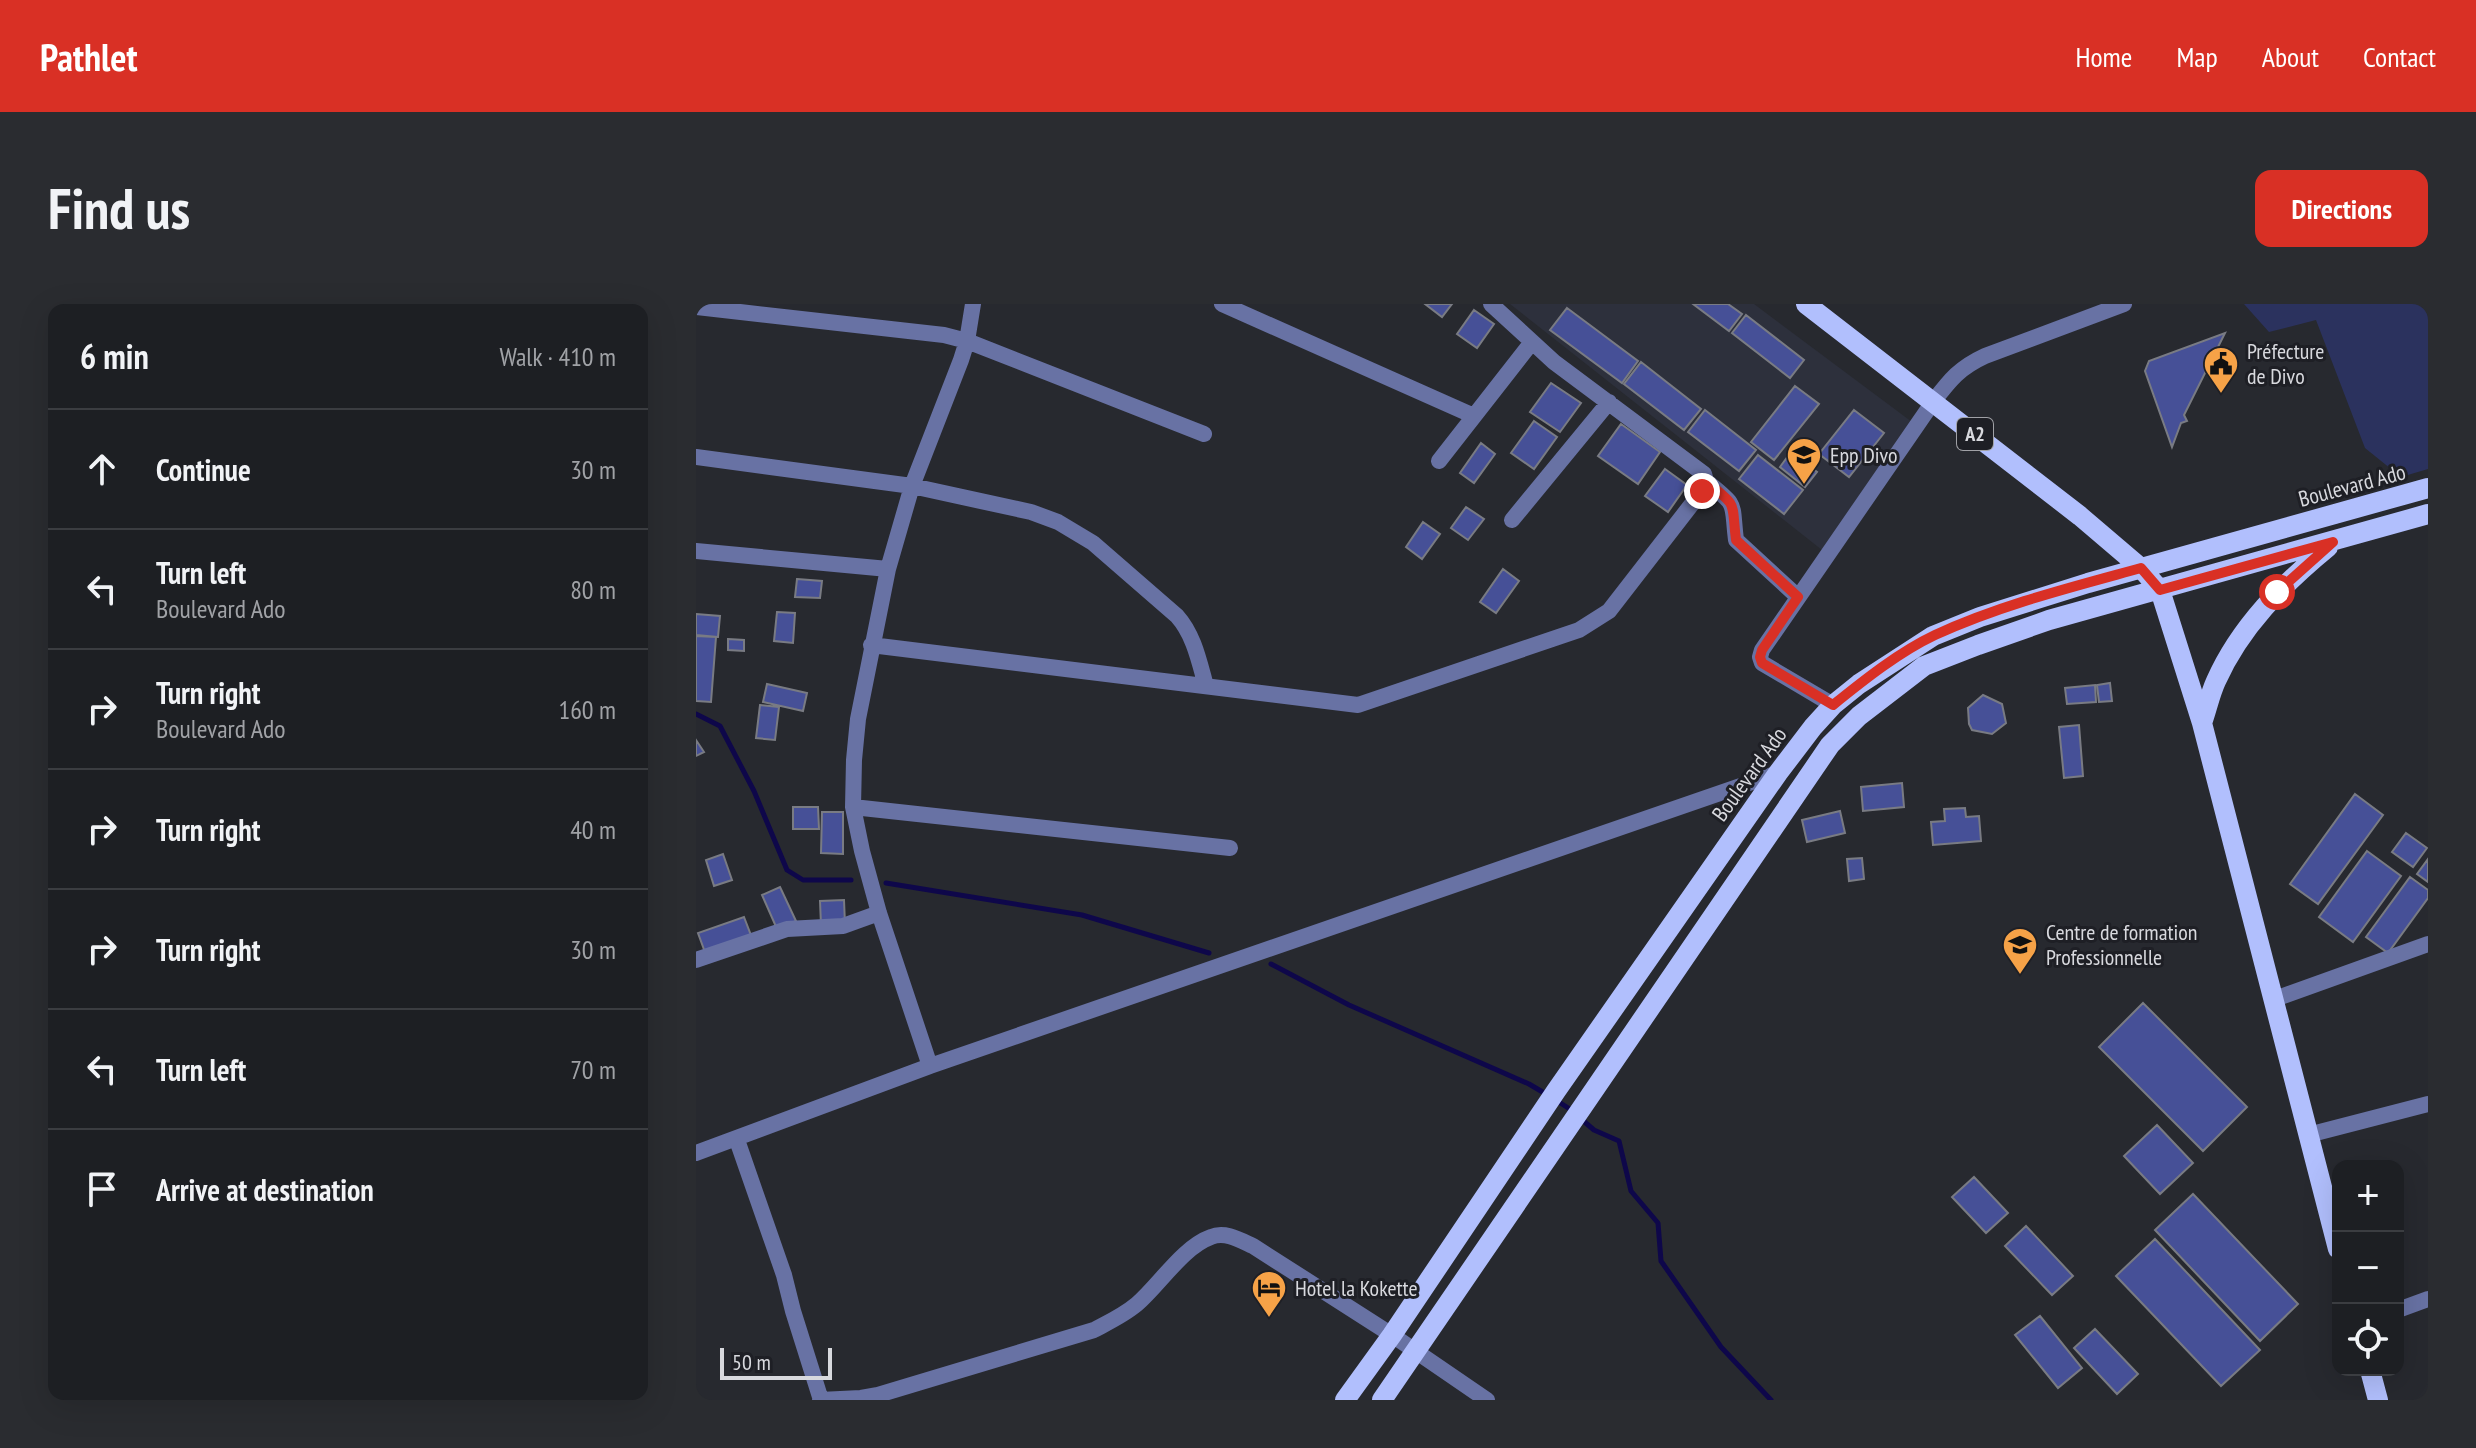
<!DOCTYPE html>
<html lang="en">
<head>
<meta charset="utf-8">
<style>
  body { margin:0; font-family:"PT Sans Narrow",sans-serif; background:#2a2c30; color:#f1f3f6 }
  .controls { position:absolute; right:24px; bottom:24px; display:grid; overflow:hidden; border-radius:16px; box-shadow:0 8px 32px #0002 }
  .controls button { width:72px; height:72px; display:grid; place-items:center; padding:0; border:0; border-bottom:2px solid #3b3d41; background:#1d1f23; color:#f1f3f6; font:40px sans-serif }
  .scale { position:absolute; left:24px; bottom:20px; width:112px; box-sizing:border-box; padding-left:8px; border:4px solid #d8d9de; border-top:0; font-size:22px; line-height:28px; white-space:nowrap; color:#d8d9de; -webkit-text-stroke:6px #1e1f25; paint-order:stroke }
  .stop { position:absolute; width:24px; height:24px; margin:-18px; border:6px solid #d93025; border-radius:50%; background:#fff }
  .stop.end { background:#d93025; border-color:#fff; box-shadow:0 2px 8px #0008 }
  .list { margin:0; padding:0; list-style:none }
  h2 { display:flex; justify-content:space-between; align-items:center; height:104px; margin:0; padding:0 32px; font-size:34px }
  h2 small { font-size:26px; font-weight:400; color:#a0a2a6 }
  .list li { display:grid; grid-template-columns:52px 1fr auto; gap:24px; align-items:center; box-sizing:border-box; height:120px; padding:0 32px; border-top:2px solid #3b3d41 }
  .list b { display:block; font-size:30px; white-space:nowrap }
  .list p { margin:0; font-size:26px; white-space:nowrap; color:#a0a2a6 }
  .list em { font-size:26px; font-style:normal; color:#a0a2a6 }
  .icon { flex:none; width:44px; height:44px; fill:none; stroke:currentColor; stroke-width:2; stroke-linecap:round; stroke-linejoin:round }
  .map { position:relative; flex:none; width:1732px; height:1096px; overflow:hidden; border-radius:16px }
  header { display:flex; align-items:center; gap:48px; box-sizing:border-box; height:112px; padding:0 40px; background:#d93025; color:#fff }
  header strong { font-size:38px }
  nav { display:flex; gap:44px; margin-inline-start:auto; font-size:28px }
  .intro { display:flex; align-items:center; justify-content:space-between; box-sizing:border-box; height:192px; padding:0 48px }
  h1 { margin:0; font-size:56px }
  .button { padding:20px 36px; border-radius:16px; background:#d93025; color:#fff; font-size:28px; font-weight:700 }
  main { display:flex; gap:48px; padding:0 48px }
  aside { flex:1; background:#1d1f23; border-radius:16px; box-shadow:0 8px 32px #0002 }
  .map>svg:first-child { display:block }
  .built { fill:#2d303c }
  .green { fill:#2b325e }
  .lines { fill:none; stroke-linecap:round; stroke-linejoin:round }
  .stream { stroke:#0e074a; stroke-width:5 }
  .building { fill:#465097; stroke:#797b83; stroke-width:2 }
  .minor { stroke:#6872a4; stroke-width:16 }
  .major { stroke:#b1bffd; stroke-width:20 }
  .route { stroke:#d93025; stroke-width:10 }
  .labels { text-anchor:middle; stroke-width:6; stroke-linejoin:round; paint-order:stroke }
  .shield { fill:#1e1f25; stroke:#a0a1a6; stroke-width:2 }
  .shield-label { font-size:20px; font-weight:bold; fill:#d8d9de }
  .poi-label { font-size:22px; fill:#d8d9de; stroke:#1e1f25; text-anchor:start }
  .street-label { font-size:22px; fill:#d8d9de; stroke:#1e1f25 }
</style>
</head>
<body>
<header>
<strong>Pathlet</strong>
<nav><a>Home</a><a>Map</a><a>About</a><a>Contact</a></nav>
</header>
<div class="intro"><h1>Find us</h1><a class="button">Directions</a></div>
<main>
<aside>
<h2>6 min<small>Walk · 410 m</small></h2>
<ul class="list">
<li><svg class="icon" aria-label="ahead" viewBox="0 0 24 24"><path d="M12 20V5M6 11l6-6 6 6"/></svg><div><b>Continue</b></div><em>30 m</em></li>
<li><svg class="icon" aria-label="left" viewBox="0 0 24 24"><path d="M17 20v-9H6M10 6l-5 5 5 5"/></svg><div><b>Turn left</b><p>Boulevard Ado</p></div><em>80 m</em></li>
<li><svg class="icon" aria-label="right" viewBox="0 0 24 24"><path d="M7 20v-9h11M14 6l5 5-5 5"/></svg><div><b>Turn right</b><p>Boulevard Ado</p></div><em>160 m</em></li>
<li><svg class="icon" aria-label="right" viewBox="0 0 24 24"><path d="M7 20v-9h11M14 6l5 5-5 5"/></svg><div><b>Turn right</b></div><em>40 m</em></li>
<li><svg class="icon" aria-label="right" viewBox="0 0 24 24"><path d="M7 20v-9h11M14 6l5 5-5 5"/></svg><div><b>Turn right</b></div><em>30 m</em></li>
<li><svg class="icon" aria-label="left" viewBox="0 0 24 24"><path d="M17 20v-9H6M10 6l-5 5 5 5"/></svg><div><b>Turn left</b></div><em>70 m</em></li>
<li><svg class="icon" aria-label="arrive" viewBox="0 0 24 24"><path d="M6 21V4h12l-3 4 3 4H6"/></svg><div><b>Arrive at destination</b></div></li>
</ul>
</aside>
<div class="map">
<svg width="1732" height="1096" viewBox="0 0 1732 1096">
  <rect width="100%" height="100%" fill="#27292f"/>
  <!-- built -->
  <path class="built" d="M814 0H1058L1216 118 1126 246Z"/>
  <!-- green -->
  <path class="green" d="M1548 0H1732V165L1705 173 1669 144 1620 16 1573 28Z"/>
  <g class="lines">
    <!-- stream -->
    <path class="stream" d="M0 410 24 422 58 487 91 566 107 576H155
      M190 579 386 611 513 649
      M575 660 653 701 833 780 850 790
      M858 795 877 807
      M884 814 898 826 923 837 935 887 962 919 965 957 1025 1043 1075 1096"/>
  </g>
  <!-- building -->
  <path class="building" d="M729 0H756L746 13Z
    M997 0H1032L1046 10 1033 27Z
    M871 4 942 57 926 79 854 26Z
    M778 6 798 20 781 44 761 30Z
    M1050 11 1108 56 1094 74 1036 29Z
    M1529 29 1517 53 1520 59 1512 63 1488 111 1491 117 1485 119 1476 143 1449 67 1453 57Z
    M945 58 1005 105 988 126 928 80Z
    M855 79 885 99 864 128 834 108Z
    M1099 82 1123 100 1078 156 1055 138Z
    M1009 106 1060 146 1043 167 992 128Z
    M1158 106 1188 129 1153 173 1123 150Z
    M838 117 861 133 838 165 815 149Z
    M925 120 964 148 942 180 902 152Z
    M785 139 799 150 778 179 764 169Z
    M1095 148 1121 168 1109 183 1084 163Z
    M1062 151 1107 186 1088 210 1043 175Z
    M969 165 991 181 972 208 949 192Z
    M770 203 788 215 772 236 755 224Z
    M727 218 744 230 726 255 710 243Z
    M807 265 823 277 800 309 784 298Z
    M101 275 126 277 124 294 99 293Z
    M81 308 99 309 97 339 78 337Z
    M0 310 24 312 22 333 0 331Z
    M0 332 20 333 15 398 0 397Z
    M32 335 48 336V347L32 346Z
    M1414 379 1416 397 1403 398 1401 381Z
    M71 380 111 389 107 407 67 398Z
    M1399 381 1400 398 1371 400 1369 384Z
    M1287 391 1306 400 1310 419 1296 430 1276 426 1273 420 1272 404Z
    M64 401 83 403 79 436 60 434Z
    M1383 421 1387 472 1368 474 1363 423Z
    M0 436 8 448 0 452Z
    M1206 479 1208 503 1167 507 1165 483Z
    M1659 490 1687 511 1622 600 1594 580Z
    M97 503H122L123 525H97Z
    M1269 504 1270 513 1283 512 1285 537 1237 541 1235 518 1249 517 1248 505Z
    M1144 507 1149 529 1111 538 1106 516Z
    M126 508H147V550L125 549Z
    M1710 529 1731 544 1717 563 1696 548Z
    M1671 547 1705 572 1657 638 1623 613Z
    M27 550 36 576 18 582 10 556Z
    M1166 554 1168 575 1153 577 1151 555Z
    M1732 555V578L1721 570Z
    M1714 573 1732 586V594L1692 649 1670 633Z
    M84 583 100 617 81 625 66 591Z
    M148 596 149 620 125 621 124 597Z
    M48 613 56 634 10 651 2 629Z
    M1447 699 1551 803 1507 847 1403 743Z
    M1461 821 1497 859 1464 890 1428 852Z
    M1278 873 1312 909 1290 929 1256 893Z
    M1497 890 1602 1000 1564 1037 1459 926Z
    M1330 922 1377 972 1356 991 1309 942Z
    M1459 935 1564 1046 1525 1082 1420 972Z
    M1344 1012 1386 1064 1362 1084 1319 1031Z
    M1399 1025 1442 1070 1421 1090 1378 1044Z"/>
  <g class="lines">
    <!-- minor -->
    <path class="minor" d="M526 0 778 112
      M0 3 248 31 271 37 508 130
      M0 153 216 182 335 208 362 218 397 239 481 312C498 331 503 357 510 382
      M743 157 836 38
      M1010 177C1043 204 1035 196 1040 236L1102 293
      M816 216 913 98
      M0 247 192 265
      M175 341 662 401 883 326 913 307 1006 187 1010 177 1008 170 858 58 795 0
      M1137 401 1066 359 1064 353 1066 346 1237 98C1254 76 1263 64 1289 52L1428 0
      M157 503 534 544
      M0 656 91 625 147 622 183 609
      M1576 696 1732 640
      M234 762 183 609 166 547 157 503 158 456 162 415 192 265 216 182 265 56 271 37 277 0
      M1612 831 1732 800
      M41 836 88 971 97 1007 125 1096
      M0 849 234 762 1082 469
      M1702 1006 1732 995
      M124 1096 165 1094 182 1091 398 1026C413 1018 428 1011 441 1000 464 980 487 943 515 933 529 927 544 936 557 942L696 1031 791 1096"/>
    <!-- major -->
    <path class="major" d="M1110 0 1384 212 1445 264 1464 286 1506 419 1642 945
      M1506 419C1511 405 1514 390 1520 377 1544 323 1587 280 1632 243
      M1674 1066 1682 1096
      M649 1096 696 1031 860 787 1082 469 1117 423 1137 401 1163 380 1237 332 1284 313 1392 279 1732 184
      M686 1096 1134 441 1163 412 1228 362 1282 341 1353 316 1732 210"/>
  </g>
  <g class="lines">
    <!-- route -->
    <path class="route" d="M1006 187 1010 177C1043 204 1035 196 1040 236L1102 293 1066 346 1064 353 1066 359 1137 401C1168 376 1203 348 1239 331 1304 301 1376 283 1445 264L1464 286 1637 238 1581 288"/>
  </g>
  <!-- icons -->
  <defs>
    <symbol id="civic-pin" viewBox="-11 -11 22 30"><path d="M0 17L-7.5 6A9.5 9.5 0 1 1 7.5 6Z" fill="#f6a247" stroke="#1e1f25"/><path d="M-.6-6.5H3V-4.5H.6V-3L4-1V1h2V6H-6V1h2V-1L-.6-3ZM-1.2 2.5V6h2.4V2.5Z" fill="#111"/></symbol>
    <symbol id="school-pin" viewBox="-11 -11 22 30"><path d="M0 17L-7.5 6A9.5 9.5 0 1 1 7.5 6Z" fill="#f6a247" stroke="#1e1f25"/><path d="M0-5L7-2L0 1L-7-2ZM-4 1L0 2.5L4 1V4Q0 6-4 4Z" fill="#111"/></symbol>
    <symbol id="hotel-pin" viewBox="-11 -11 22 30"><path d="M0 17L-7.5 6A9.5 9.5 0 1 1 7.5 6Z" fill="#f6a247" stroke="#1e1f25"/><path d="M-6-4.5h1.5V1H6V5H4.5V3h-9V5H-6ZM-4 0a1.8 1.8 0 1 1 3.6 0ZM.5 0V-2.5h3Q6-2.5 6 0Z" fill="#111"/></symbol>
  </defs>
  <g fill-rule="evenodd">
    <use href="#civic-pin" x="1505" y="40" width="40" height="54"/>
    <use href="#school-pin" x="1088" y="131" width="40" height="54"/>
    <use href="#school-pin" x="1304" y="621" width="40" height="54"/>
    <use href="#hotel-pin" x="553" y="964" width="40" height="54"/>
  </g>
  <g class="labels">
    <!-- shield labels -->
    <rect class="shield" x="1261" y="114" width="36" height="32" rx="6"/>
    <g class="shield-label">
      <text x="1279" y="137">A2</text>
    </g>
    <!-- poi labels -->
    <g class="poi-label">
      <text x="1551" y="55">Préfecture<tspan x="1551" dy="25">de Divo</tspan></text>
      <text x="1134" y="159">Epp Divo</text>
      <text x="1350" y="636">Centre de formation<tspan x="1350" dy="25">Professionnelle</tspan></text>
      <text x="599" y="992">Hotel la Kokette</text>
    </g>
    <!-- street labels -->
    <g class="street-label">
      <text transform="translate(1656 181) rotate(-15)" y="8">Boulevard Ado</text>
      <text transform="translate(1053 470) rotate(-54)" y="8">Boulevard Ado</text>
    </g>
  </g>
</svg>
<div class="controls">
<button>+</button>
<button>−</button>
<button><svg class="icon" aria-label="locate" viewBox="0 0 24 24"><circle cx="12" cy="12" r="6"/><path d="M12 2v4M12 18v4M2 12h4M18 12h4"/></svg></button>
</div>
<div class="scale">50 m</div>
<div class="stop" style="left:1581px;top:288px"></div>
<div class="stop end" style="left:1006px;top:187px"></div>
</div>
</main>
</body>
</html>
